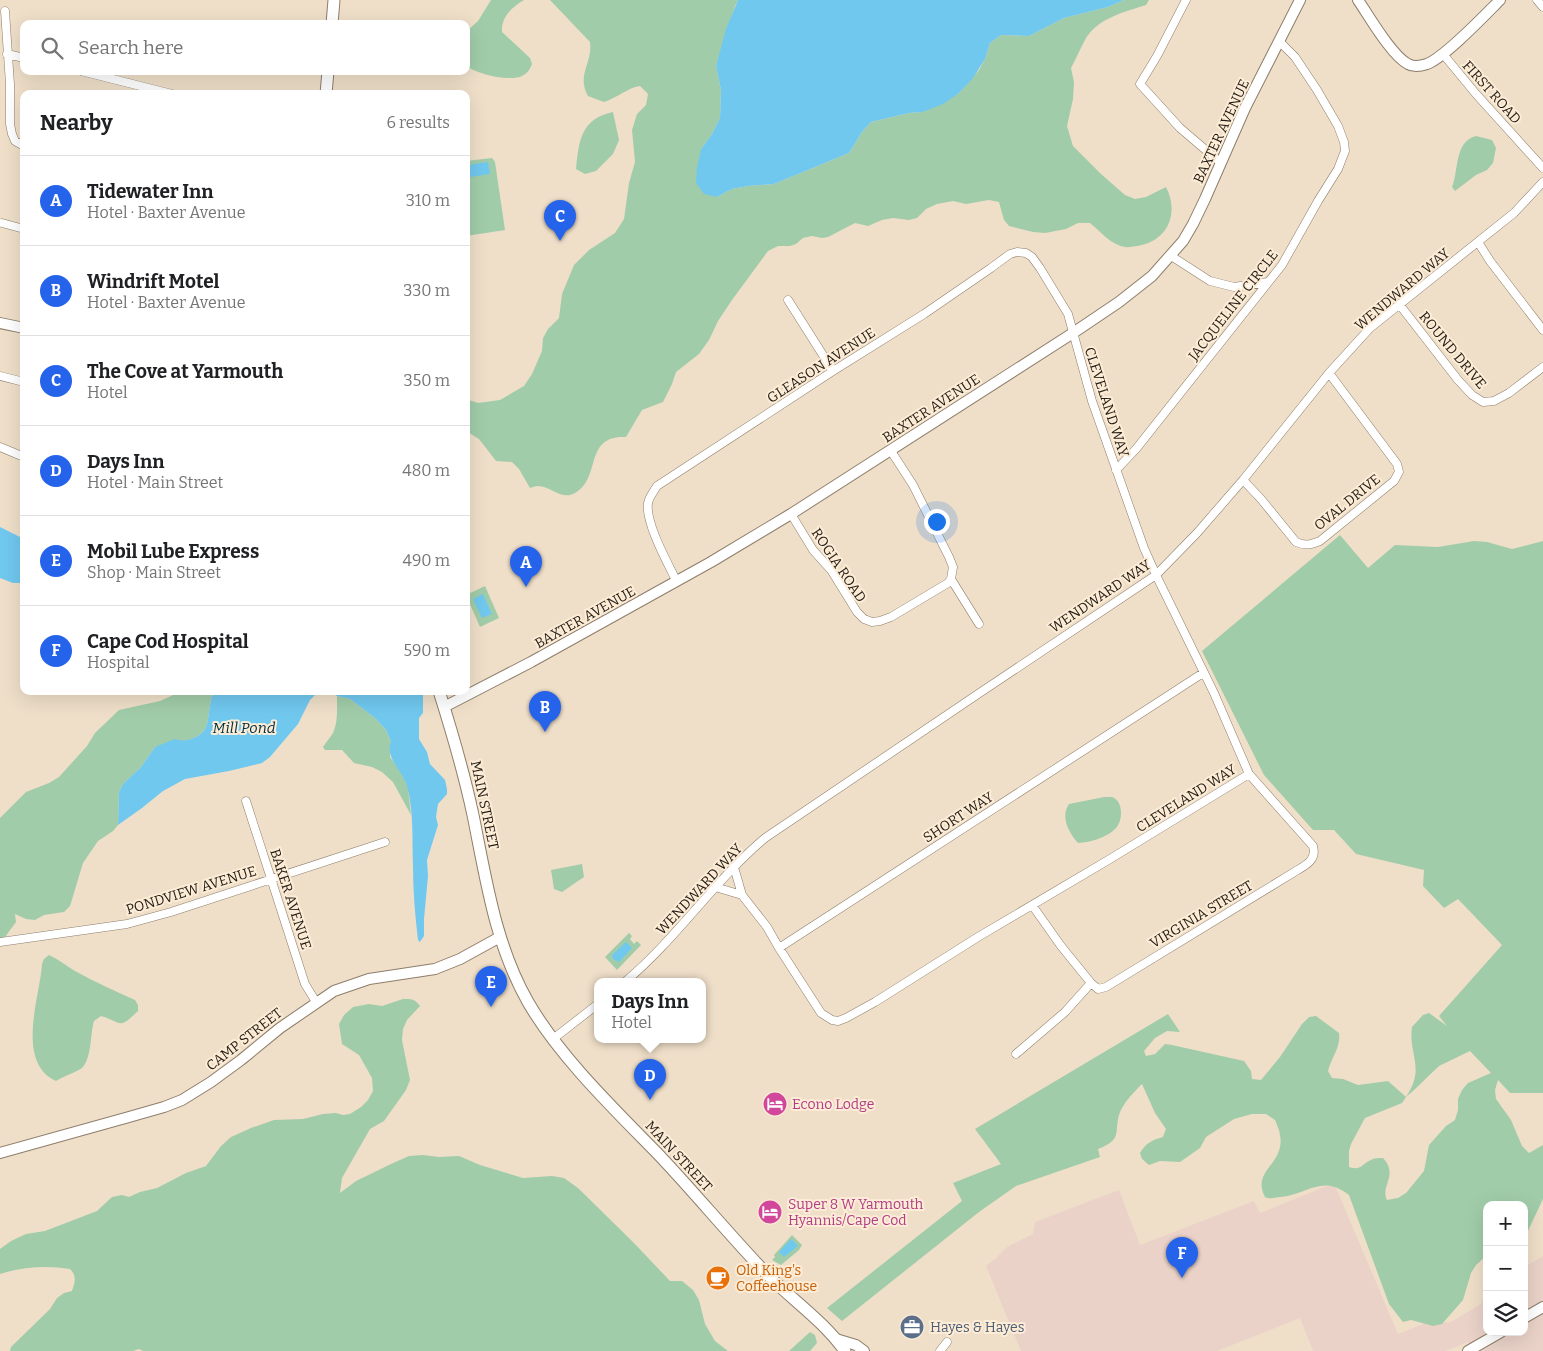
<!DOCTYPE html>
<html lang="en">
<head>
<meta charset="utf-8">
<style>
  body { margin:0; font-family:Bitter,serif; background:#f6f6f6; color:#202124 }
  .controls { position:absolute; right:15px; bottom:15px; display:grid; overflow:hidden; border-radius:10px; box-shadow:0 5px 20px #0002 }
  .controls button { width:45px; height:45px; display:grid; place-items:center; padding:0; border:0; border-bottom:1px solid #e0e0e0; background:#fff; color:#202124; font:25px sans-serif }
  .you { position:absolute; left:936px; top:521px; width:18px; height:18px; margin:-12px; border:4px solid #fff; border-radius:50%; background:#1a73e8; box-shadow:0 0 0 8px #1a73e833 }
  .badge { display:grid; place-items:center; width:32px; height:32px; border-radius:50%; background:#2563eb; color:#fff; font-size:16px; font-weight:700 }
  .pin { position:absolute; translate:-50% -41px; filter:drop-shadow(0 1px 2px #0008) }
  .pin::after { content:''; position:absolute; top:26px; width:18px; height:15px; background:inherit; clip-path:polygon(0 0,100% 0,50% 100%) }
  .popup { position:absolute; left:594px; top:978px; width:112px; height:65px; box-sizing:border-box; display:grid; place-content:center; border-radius:10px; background:#fff; filter:drop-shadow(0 1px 4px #0005); font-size:16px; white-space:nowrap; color:#757577 }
  .popup b { font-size:19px; color:#202124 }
  .popup::after { content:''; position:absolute; left:50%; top:100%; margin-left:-10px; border:10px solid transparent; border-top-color:#fff }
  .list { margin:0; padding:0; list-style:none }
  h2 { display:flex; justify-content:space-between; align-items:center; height:65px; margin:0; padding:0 20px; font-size:21px }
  h2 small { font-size:16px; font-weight:400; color:#757577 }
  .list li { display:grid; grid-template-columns:32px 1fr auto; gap:15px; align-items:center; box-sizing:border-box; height:90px; padding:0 20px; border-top:1px solid #e0e0e0 }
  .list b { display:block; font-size:19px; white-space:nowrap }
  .list p { margin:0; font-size:16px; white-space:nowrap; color:#757577 }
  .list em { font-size:16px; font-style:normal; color:#757577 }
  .icon { flex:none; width:28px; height:28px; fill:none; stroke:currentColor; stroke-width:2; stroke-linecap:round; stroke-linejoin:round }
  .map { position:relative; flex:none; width:1543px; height:1351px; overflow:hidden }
  .search { position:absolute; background:#fff; box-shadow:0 5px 20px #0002; left:20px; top:20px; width:450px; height:55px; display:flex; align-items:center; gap:12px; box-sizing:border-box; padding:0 18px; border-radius:10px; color:#757577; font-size:19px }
  .panel { position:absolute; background:#fff; box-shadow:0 5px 20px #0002; left:20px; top:90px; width:450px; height:605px; border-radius:10px }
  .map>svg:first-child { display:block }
  .medical { fill:#ead2c8 }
  .green { fill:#a1cca9; fill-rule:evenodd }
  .water { fill:#71c8ef }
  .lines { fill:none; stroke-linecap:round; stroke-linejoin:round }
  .street-casing { stroke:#8d7e6a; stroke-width:9 }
  .secondary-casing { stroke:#8d7e6a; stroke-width:12 }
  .primary-casing { stroke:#8d7e6a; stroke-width:13 }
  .street { stroke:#fff; stroke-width:8 }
  .secondary { stroke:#fff; stroke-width:10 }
  .primary { stroke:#fff; stroke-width:11 }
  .labels { text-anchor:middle; stroke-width:4; stroke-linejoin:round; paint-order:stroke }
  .street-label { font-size:14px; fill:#221c14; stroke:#fdecd6 }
  .hotel-label { font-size:14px; fill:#b23c85; stroke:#fdecd6; text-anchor:start }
  .food-label { font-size:14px; fill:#c56008; stroke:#fdecd6; text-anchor:start }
  .service-label { font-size:14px; fill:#4e5e75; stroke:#fdecd6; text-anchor:start }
  .water-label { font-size:15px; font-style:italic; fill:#042e3e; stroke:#fdecd6 }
</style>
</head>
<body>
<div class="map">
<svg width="1543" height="1351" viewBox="0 0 1543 1351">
  <rect width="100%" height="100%" fill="#efdfc9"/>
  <!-- medical -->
  <path class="medical" d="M1334 1183 1398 1334 1433 1320 1449 1323 1481 1304 1487 1288V1332H1524V1267L1543 1256V1351H1472L1468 1342 1446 1351H1313L1300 1318 1217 1351H1021L986 1266 995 1259 1007 1247 1033 1234 1035 1222 1119 1190 1140 1245 1254 1201 1260 1213Z"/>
  <!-- green -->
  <path class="green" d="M491 0H524C512 7 501 17 502 32L530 58 532 64C530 69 528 73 522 76 511 82 474 74 466 65V32L478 21Z
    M550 0H738L735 6 716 66 721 90 720 118 712 134 701 149 717 197 732 189 748 186 774 184 849 153 862 132 871 122 909 113 923 112 959 93 979 70 985 59 990 43 1001 35 1029 36 1064 18 1108 7 1124 0H1149L1146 5C1125 12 1097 18 1085 40 1080 49 1076 59 1071 68L1074 82 1073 99 1067 126 1073 146 1101 174 1125 195 1135 199 1146 197 1166 187C1180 214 1167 242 1137 246 1133 246 1129 248 1125 247 1111 245 1100 231 1090 223H1078L1066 229 1045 233 1033 232 1009 226 1004 220 999 202 989 200 966 204 953 201 937 204 926 209 917 218 909 220 893 218 882 220 868 226 855 223 828 237 822 238 812 236 803 238 796 244 790 246H778L768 251 732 300 718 321 709 340 699 354 676 372 672 384 663 402 642 410 626 437C583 435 602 478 575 493 562 501 551 486 538 486 535 486 533 487 530 488L519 469 512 462 496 461 479 439 466 431V399L478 403 500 400 524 386 532 374 542 351 543 338 548 329 559 318 562 294 574 265 589 250 615 233 624 219 629 183 635 162 632 130 637 114 646 105 648 94 640 86C627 88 617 98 604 102L588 96C576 75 593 63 590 42Z
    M613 112 619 140 613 154 596 171 585 174 576 169C579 140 581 119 613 112Z
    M1476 136 1492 140 1496 148 1493 163 1487 170 1476 175 1455 191 1452 187C1459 170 1454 142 1476 136Z
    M492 158 495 162 505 230 466 236V161Z
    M1340 535 1368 568 1395 545 1438 547 1474 541 1487 542 1512 549 1543 541V1093H1510L1498 1080 1495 1090 1496 1099 1511 1120 1522 1146 1529 1153 1543 1145V1199L1526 1235 1524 1237V1205H1487V1255L1476 1265 1471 1273 1463 1300 1442 1324 1433 1326 1411 1320 1403 1322 1389 1304 1349 1195C1322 1174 1309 1194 1281 1197 1274 1197 1272 1200 1265 1197 1253 1174 1276 1167 1280 1147 1282 1137 1279 1129 1275 1120L1266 1114H1252L1234 1119 1206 1137 1200 1148 1180 1162 1160 1161 1149 1165 1142 1159 1140 1153C1146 1143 1152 1140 1163 1137L1166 1129 1155 1113 1142 1084C1133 1093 1125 1101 1120 1112 1113 1132 1124 1139 1098 1149L1100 1157 1016 1186 979 1212 842 1321 827 1308 962 1201 953 1183 1001 1164 975 1129 1168 1014 1180 1032 1167 1031 1155 1038 1144 1051 1146 1056 1155 1054 1165 1044 1172 1045 1244 1061 1251 1071 1252 1079 1261 1080 1280 1057 1302 1024 1309 1017 1316 1016 1339 1033C1341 1047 1331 1058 1328 1071L1332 1078 1343 1079 1358 1085 1388 1081 1406 1097C1426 1067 1408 1055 1412 1027L1423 1015 1429 1013 1447 1026 1439 1016 1502 945 1458 899 1444 908 1423 886 1424 870 1356 854 1334 830H1313L1264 775 1202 651ZM1470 1051 1491 1073 1468 1083 1462 1090 1458 1099V1110L1455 1120 1446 1126 1429 1145 1424 1171 1406 1193 1398 1198 1387 1200C1380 1186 1399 1175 1383 1158 1380 1158 1374 1158 1371 1160 1361 1164 1362 1171 1349 1167V1151L1351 1144 1365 1118 1402 1103 1406 1097 1414 1090 1439 1066Z
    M485 586 499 618 480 627 466 595Z
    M182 691H221L212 696C209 705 209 720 206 727 199 743 170 743 155 747L141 767 123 784 119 792 118 825 113 831 98 841 83 863 70 906 64 912 44 915 35 920 26 919 15 914 16 922 5 937 0 939V818L26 792 49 783 59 777 87 746 95 733 119 710 160 701Z
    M337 696 350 699 375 718 386 730 391 742 390 757 403 774 408 788 411 815 393 782 382 772 372 767 354 763 342 750H325L323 747C326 742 330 738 333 733 338 722 337 708 337 696Z
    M1104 797C1104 797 1111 797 1112 797 1124 801 1123 822 1115 829 1106 838 1091 842 1078 843 1069 833 1060 817 1069 804Z
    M582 864 584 877 562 892 554 889 551 870Z
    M629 933 632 936 630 939 634 944 637 941 641 945 617 970 605 957Z
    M49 955C60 960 66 966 75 971 95 982 115 991 135 1000L138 1005V1011C118 1030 124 1023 101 1016L94 1021C90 1034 92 1058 82 1068 78 1071 62 1077 56 1081 15 1062 40 997 42 964L44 959Z
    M403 999C412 999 415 999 420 1006L407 1020 403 1029 402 1040 410 1080 406 1090 384 1121 370 1129 342 1178 340 1193 356 1181 391 1164 409 1156 423 1155 439 1157 459 1156 480 1165 523 1178 552 1176 564 1178 578 1188 634 1243 670 1281H682L693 1290 699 1300 705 1324 715 1341 728 1351H143L139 1349 133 1351H10L11 1347 50 1309 57 1298 64 1293 72 1291C75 1282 77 1276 70 1269 47 1265 22 1267 0 1274V1249L11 1241 26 1234 45 1231 97 1211 112 1197 122 1195 129 1197 140 1192 157 1188 186 1173 206 1166 221 1146 231 1137 251 1128 274 1120 303 1119 323 1114 336 1113 343 1115 350 1114 361 1107 368 1100 373 1091 372 1078 359 1055 342 1044 339 1024 344 1015 353 1007 369 1004 382 1006Z
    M792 1235 802 1245 799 1250 781 1265 772 1260 775 1257 774 1255Z
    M810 1332 815 1335 817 1343 810 1351H789Z"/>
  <!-- water -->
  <path class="water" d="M738 0H1124L1108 7 1064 18 1029 36 1001 35 990 43 985 59 973 78 959 93 943 104 923 112 909 113 871 122 862 132 849 153 774 184 748 186 732 189 717 197 704 194 696 183 697 168 701 149 712 134 720 118 721 90 716 66 726 29Z
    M488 162 490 174 470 177 468 165Z
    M0 527 24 539V583H13L0 578Z
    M483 594 492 614 482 618 473 599Z
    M221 691H423V713L419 718V739L427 752 430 764 445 780 447 789V794L438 804 436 817 438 825 427 860 428 876 424 919V936L420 942 418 940C415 915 413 891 413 867 412 841 414 812 407 786 403 771 384 757 391 742L386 730 375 718 350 699 337 696 332 693 320 692 316 694 310 700 298 724 270 757 262 763 229 771 185 779 163 791 142 808 118 825 119 792 123 784 141 767 155 747 175 739C185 743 201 738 206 727 209 720 209 705 212 696Z
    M626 942 632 948 619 962 613 959 612 955Z
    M791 1239 798 1246 784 1257 779 1252Z"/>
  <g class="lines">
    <defs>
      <path id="street" d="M1186 0 1157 56 1140 84 1180 128 1221 163
        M1537 0 1543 7
        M5 11 10 84V124L12 134 15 141 24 146
        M7 54 24 58
        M1443 54 1476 94 1543 168
        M81 71 172 94
        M2 223 24 229
        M1478 242 1490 261 1543 330
        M1171 256 1210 281 1234 287 1268 282
        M788 300 833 371
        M1399 304 1458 380 1472 395 1483 402 1494 401 1509 393 1543 367
        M0 376 24 382
        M0 447 24 457
        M891 451 913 485 949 557 953 567 951 579 979 624
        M1116 470 1136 449 1282 265 1318 201 1338 169 1345 151 1344 142 1338 126 1317 90 1295 57 1280 42
        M1243 480 1261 499 1296 542C1305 546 1310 545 1320 541L1394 481 1399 472 1397 464 1329 373
        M791 514 813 550 831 570 857 612 864 619 872 622 880 621 891 617 948 583 951 579
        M676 580C667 562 645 522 648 503 649 497 654 491 657 486L833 371 924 314 991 268 1010 254 1017 252 1026 253 1032 257 1040 268 1068 314 1092 401 1144 548 1156 575 1214 693 1249 774 1110 859 978 937 875 1002 846 1018 838 1021 832 1020 821 1013 779 948
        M246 801 305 984 316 1002
        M734 867 742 895 767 927 779 948 1203 673
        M715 887 742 895
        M1032 905 1061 946 1091 983 1098 989 1106 987 1296 871C1306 865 1317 860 1313 846L1249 774
        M0 942 127 924 171 912 385 842
        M626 981C677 938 714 881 765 838L978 694 1156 575 1197 533 1243 480 1329 373 1370 328 1514 213 1543 182
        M553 1039 598 1004
        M1016 1054 1065 1012 1091 983
        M940 1351 947 1342"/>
      <path id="secondary" d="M1358 0C1369 16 1392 56 1408 64 1413 67 1421 66 1427 64 1445 57 1484 16 1500 0
        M0 323 24 328
        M444 707 531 662 711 562 791 514 1073 333 1119 302 1152 276 1183 241 1193 224 1205 199 1245 108 1300 0
        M0 1153 129 1117 164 1107 182 1100 211 1082 241 1060 280 1028 334 991 369 979 435 969 460 959 500 937
        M1524 1318 1543 1307
        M836 1339 856 1345 864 1351
        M1468 1351 1501 1332"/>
      <path id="primary" d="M332 24 334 0
        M326 94 328 71
        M439 691C452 732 464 773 473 815 486 879 495 944 528 1002 559 1056 614 1109 658 1154 694 1192 727 1232 763 1270 789 1298 822 1319 845 1351"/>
    </defs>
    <!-- street casing -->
    <use href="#street" class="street-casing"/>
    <!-- secondary casing -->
    <use href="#secondary" class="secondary-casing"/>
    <!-- primary casing -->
    <use href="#primary" class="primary-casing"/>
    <!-- street -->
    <use href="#street" class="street"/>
    <!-- secondary -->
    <use href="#secondary" class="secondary"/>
    <!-- primary -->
    <use href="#primary" class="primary"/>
  </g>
  <!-- icons -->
  <defs>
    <symbol id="hotel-disc" viewBox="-11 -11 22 22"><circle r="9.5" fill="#d1479c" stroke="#fdecd6"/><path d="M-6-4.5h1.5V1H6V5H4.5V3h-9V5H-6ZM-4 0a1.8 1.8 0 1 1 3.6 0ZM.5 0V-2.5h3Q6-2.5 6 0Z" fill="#fff"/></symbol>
    <symbol id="cafe-disc" viewBox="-11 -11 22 22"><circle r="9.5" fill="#e8710a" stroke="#fdecd6"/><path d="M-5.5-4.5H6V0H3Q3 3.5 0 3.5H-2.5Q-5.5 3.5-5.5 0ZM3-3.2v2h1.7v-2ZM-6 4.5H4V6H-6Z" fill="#fff"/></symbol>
    <symbol id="office-disc" viewBox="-11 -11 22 22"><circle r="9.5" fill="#5c6f8a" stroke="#fdecd6"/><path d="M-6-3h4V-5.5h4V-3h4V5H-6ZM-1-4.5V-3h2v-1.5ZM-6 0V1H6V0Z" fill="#fff"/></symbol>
  </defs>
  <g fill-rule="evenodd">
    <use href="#hotel-disc" x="761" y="1090" width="28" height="28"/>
    <use href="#hotel-disc" x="756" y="1198" width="28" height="28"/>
    <use href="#cafe-disc" x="704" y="1264" width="28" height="28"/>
    <use href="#office-disc" x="898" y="1313" width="28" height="28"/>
  </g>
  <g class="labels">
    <!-- street labels -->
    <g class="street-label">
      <text transform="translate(1492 92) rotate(48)" y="5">FIRST ROAD</text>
      <text transform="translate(1221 131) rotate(-65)" y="5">BAXTER AVENUE</text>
      <text transform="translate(1402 289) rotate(-40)" y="5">WENDWARD WAY</text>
      <text transform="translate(1233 305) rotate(-52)" y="5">JACQUELINE CIRCLE</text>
      <text transform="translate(1453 350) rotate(50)" y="5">ROUND DRIVE</text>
      <text transform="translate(821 365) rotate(-33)" y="5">GLEASON AVENUE</text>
      <text transform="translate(1107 402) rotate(72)" y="5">CLEVELAND WAY</text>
      <text transform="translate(931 408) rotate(-33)" y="5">BAXTER AVENUE</text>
      <text transform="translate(1347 502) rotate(-39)" y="5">OVAL DRIVE</text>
      <text transform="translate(839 565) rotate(56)" y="5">ROGIA ROAD</text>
      <text transform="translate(1100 596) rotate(-34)" y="5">WENDWARD WAY</text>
      <text transform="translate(585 617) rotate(-29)" y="5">BAXTER AVENUE</text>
      <text transform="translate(1186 798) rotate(-32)" y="5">CLEVELAND WAY</text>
      <text transform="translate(485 805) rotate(78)" y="5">MAIN STREET</text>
      <text transform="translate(958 817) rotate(-33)" y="5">SHORT WAY</text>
      <text transform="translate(699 889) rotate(-47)" y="5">WENDWARD WAY</text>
      <text transform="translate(191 890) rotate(-17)" y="5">PONDVIEW AVENUE</text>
      <text transform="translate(291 899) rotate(72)" y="5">BAKER AVENUE</text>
      <text transform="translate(1201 914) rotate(-31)" y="5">VIRGINIA STREET</text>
      <text transform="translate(244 1039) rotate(-38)" y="5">CAMP STREET</text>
      <text transform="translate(679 1156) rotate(47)" y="5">MAIN STREET</text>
    </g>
    <!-- hotel labels -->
    <g class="hotel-label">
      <text x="792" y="1109">Econo Lodge</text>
      <text x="788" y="1209">Super 8 W Yarmouth<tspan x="788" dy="16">Hyannis/Cape Cod</tspan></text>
    </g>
    <!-- food labels -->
    <g class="food-label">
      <text x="736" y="1275">Old King's<tspan x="736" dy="16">Coffeehouse</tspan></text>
    </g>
    <!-- service labels -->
    <g class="service-label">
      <text x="930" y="1332">Hayes &amp; Hayes</text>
    </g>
    <!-- water labels -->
    <g class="water-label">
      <text x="244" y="733">Mill Pond</text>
    </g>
  </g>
</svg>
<div class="controls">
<button>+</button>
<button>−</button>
<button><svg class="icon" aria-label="layers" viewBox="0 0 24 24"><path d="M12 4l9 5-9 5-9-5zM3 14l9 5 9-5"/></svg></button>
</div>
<div class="you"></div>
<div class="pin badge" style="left:526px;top:587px">A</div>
<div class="pin badge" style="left:545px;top:732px">B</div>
<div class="pin badge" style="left:560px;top:241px">C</div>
<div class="pin badge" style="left:650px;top:1100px">D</div>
<div class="popup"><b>Days Inn</b>Hotel</div>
<div class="pin badge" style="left:491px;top:1007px">E</div>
<div class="pin badge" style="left:1182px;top:1278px">F</div>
<div class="search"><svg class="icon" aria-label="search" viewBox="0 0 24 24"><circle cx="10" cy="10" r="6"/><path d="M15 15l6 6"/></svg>Search here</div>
<section class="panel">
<h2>Nearby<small>6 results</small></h2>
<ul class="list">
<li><span class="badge">A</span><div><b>Tidewater Inn</b><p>Hotel · Baxter Avenue</p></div><em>310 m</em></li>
<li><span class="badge">B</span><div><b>Windrift Motel</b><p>Hotel · Baxter Avenue</p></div><em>330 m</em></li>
<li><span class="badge">C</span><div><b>The Cove at Yarmouth</b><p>Hotel</p></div><em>350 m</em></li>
<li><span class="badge">D</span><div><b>Days Inn</b><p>Hotel · Main Street</p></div><em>480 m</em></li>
<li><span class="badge">E</span><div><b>Mobil Lube Express</b><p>Shop · Main Street</p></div><em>490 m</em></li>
<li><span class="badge">F</span><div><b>Cape Cod Hospital</b><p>Hospital</p></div><em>590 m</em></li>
</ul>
</section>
</div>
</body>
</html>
